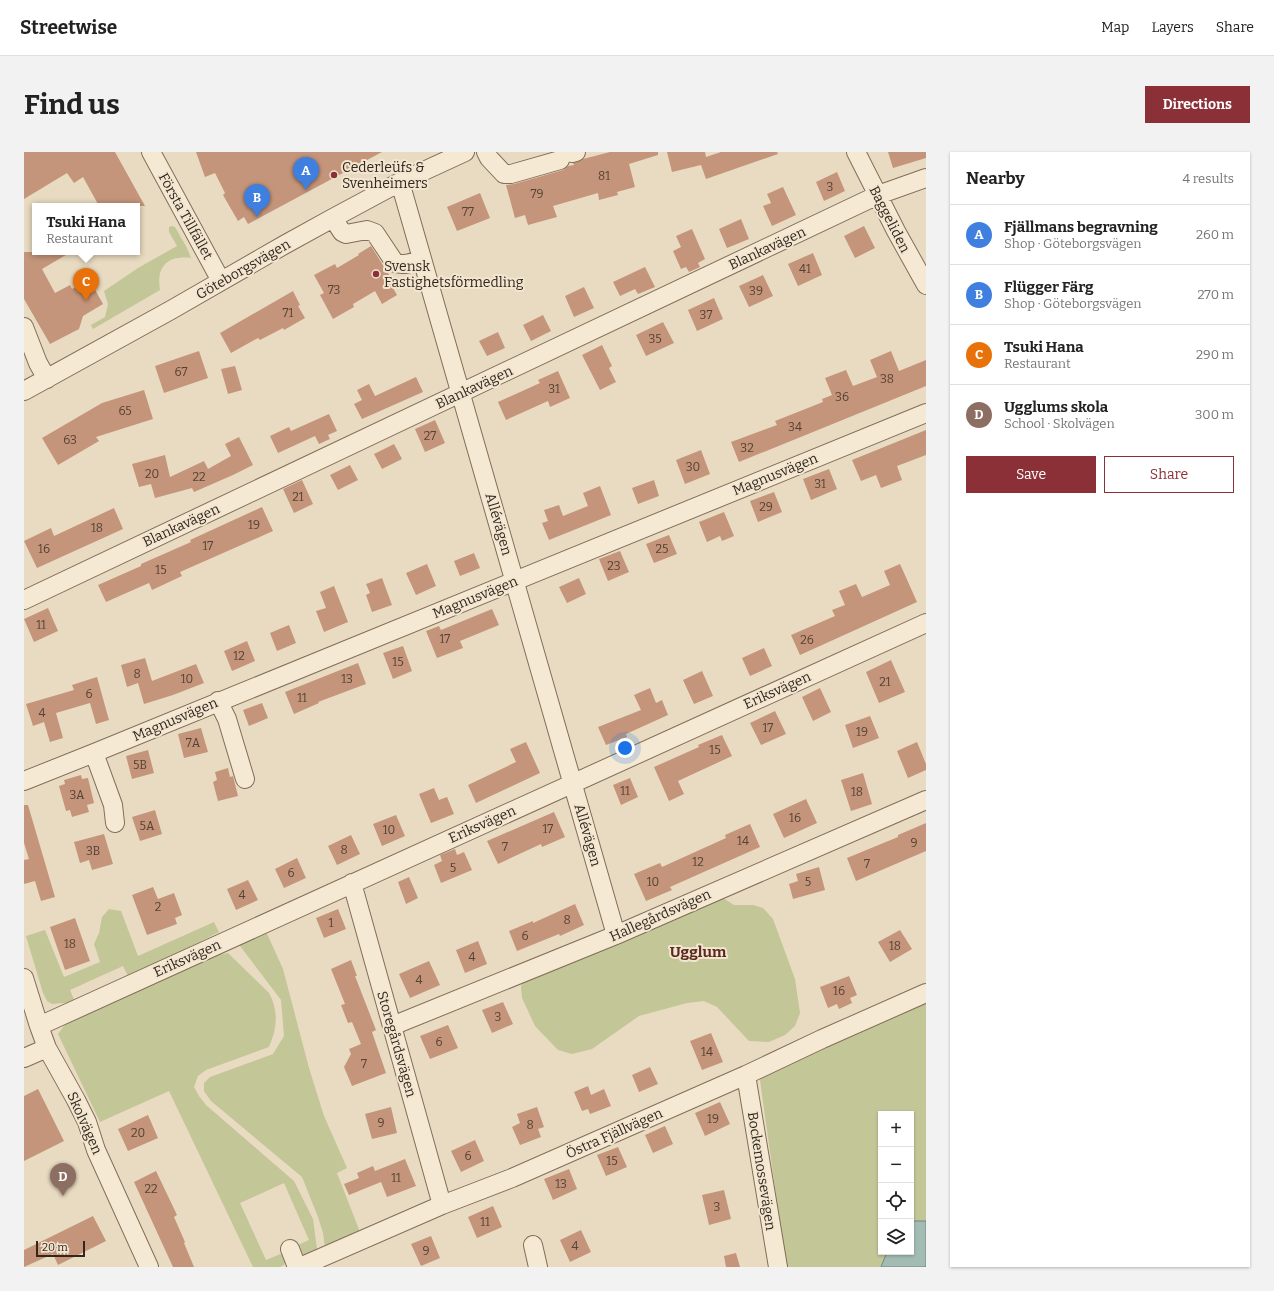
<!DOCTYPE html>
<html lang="en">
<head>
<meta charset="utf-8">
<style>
  body { margin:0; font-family:Bitter,serif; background:#f2f2f2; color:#222 }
  .controls { position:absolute; right:12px; bottom:12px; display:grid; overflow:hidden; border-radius:0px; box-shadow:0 1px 3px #0004 }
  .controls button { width:36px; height:36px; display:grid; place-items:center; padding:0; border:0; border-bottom:1px solid #e0e0e0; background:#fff; color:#222; font:20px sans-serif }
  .scale { position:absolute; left:12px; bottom:10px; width:49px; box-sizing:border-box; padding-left:4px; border:2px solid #32261d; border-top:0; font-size:11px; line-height:14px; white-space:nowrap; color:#32261d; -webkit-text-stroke:3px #f2e6d0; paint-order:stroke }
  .you { position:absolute; left:601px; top:596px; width:14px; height:14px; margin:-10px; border:3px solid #fff; border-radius:50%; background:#1a73e8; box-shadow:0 0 0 6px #1a73e833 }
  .badge { display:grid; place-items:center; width:26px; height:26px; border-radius:50%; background:#8b3036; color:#fff; font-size:13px; font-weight:700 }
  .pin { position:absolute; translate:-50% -33px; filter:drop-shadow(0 1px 2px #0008) }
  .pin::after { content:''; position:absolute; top:21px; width:14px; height:12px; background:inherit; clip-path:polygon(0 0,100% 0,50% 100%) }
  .popup { position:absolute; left:8px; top:51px; width:108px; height:52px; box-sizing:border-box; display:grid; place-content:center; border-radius:0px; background:#fff; filter:drop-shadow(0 1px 3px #0005); font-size:13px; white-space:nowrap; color:#767676 }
  .popup b { font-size:15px; color:#222 }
  .popup::after { content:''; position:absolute; left:50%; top:100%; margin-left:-8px; border:8px solid transparent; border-top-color:#fff }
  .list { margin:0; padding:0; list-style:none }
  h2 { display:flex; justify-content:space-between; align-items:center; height:52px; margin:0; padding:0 16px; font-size:17px }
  h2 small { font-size:13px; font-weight:400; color:#767676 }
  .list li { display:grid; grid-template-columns:26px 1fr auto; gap:12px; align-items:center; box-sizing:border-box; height:60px; padding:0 16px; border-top:1px solid #e0e0e0 }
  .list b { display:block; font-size:15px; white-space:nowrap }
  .list p { margin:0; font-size:13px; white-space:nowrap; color:#767676 }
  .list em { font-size:13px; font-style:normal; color:#767676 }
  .actions { display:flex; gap:8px; padding:12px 16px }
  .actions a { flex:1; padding:9px 0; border:1px solid #8b3036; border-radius:0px; text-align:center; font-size:14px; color:#8b3036 }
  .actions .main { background:#8b3036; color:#fff }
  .icon { flex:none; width:22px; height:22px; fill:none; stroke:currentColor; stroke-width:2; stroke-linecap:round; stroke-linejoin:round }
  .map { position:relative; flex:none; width:902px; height:1115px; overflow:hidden; border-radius:0px }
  header { display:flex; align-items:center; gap:24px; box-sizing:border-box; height:56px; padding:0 20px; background:#fff; border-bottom:1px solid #e0e0e0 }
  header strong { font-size:19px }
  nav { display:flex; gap:22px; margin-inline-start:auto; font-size:14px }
  .intro { display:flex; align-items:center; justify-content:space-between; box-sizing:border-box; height:96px; padding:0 24px }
  h1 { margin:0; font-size:28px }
  .button { padding:10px 18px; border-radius:0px; background:#8b3036; color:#fff; font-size:14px; font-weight:700 }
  main { display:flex; gap:24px; padding:0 24px }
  aside { flex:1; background:#fff; border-radius:0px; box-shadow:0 1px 3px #0004 }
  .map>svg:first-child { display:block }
  .green { fill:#c3c696 }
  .water { fill:#a3bcb3; stroke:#6c8980 }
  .building { fill:#c4957a }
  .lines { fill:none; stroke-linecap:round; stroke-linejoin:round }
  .minor-casing { stroke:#816d5a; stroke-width:20 }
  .minor { stroke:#f5e9d3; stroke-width:18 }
  .poi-dot { fill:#8b3036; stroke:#f2e6d0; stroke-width:1.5 }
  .labels { text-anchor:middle; stroke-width:4; stroke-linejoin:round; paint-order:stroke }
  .number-label { font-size:12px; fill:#564234 }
  .poi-label { font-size:14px; fill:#32261d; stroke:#f2e6d0; text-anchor:start }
  .street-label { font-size:14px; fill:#32261d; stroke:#f2e6d0 }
  .neighbourhood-label { font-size:15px; font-weight:bold; fill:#5b2921; stroke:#f2e6d0 }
</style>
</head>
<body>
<header>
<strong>Streetwise</strong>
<nav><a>Map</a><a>Layers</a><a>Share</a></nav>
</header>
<div class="intro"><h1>Find us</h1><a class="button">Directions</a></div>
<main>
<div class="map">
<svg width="902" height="1115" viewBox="0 0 902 1115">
  <rect width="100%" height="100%" fill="#e9dbc1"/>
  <!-- green -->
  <path class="green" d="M148 74 151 75 163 96 167 106C144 103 132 114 136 138L69 177 67 173 81 165 84 152 80 139 114 116 153 94 145 80V75Z
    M687 746H699L710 753H729L739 756 749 767 771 827 776 861 771 874 761 883 745 890 725 889 693 855 680 849 663 851 615 864 568 897 548 902 534 898 511 874 498 846 497 834 500 827Z
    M85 757 97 759 114 804 190 770 195 780 105 826 99 814 46 838 51 850 28 852 23 849 19 841 2 784 21 778 40 825 76 810 70 792 75 781 78 765Z
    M240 775 259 817 285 916 300 964 323 1016 313 1021 336 1080 301 1095 299 1081 294 1065 278 1025 187 949 180 939V931L186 925 249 902 260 884 257 848 213 790Z
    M204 801 245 841C255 859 253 877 245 895L182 918 174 924 170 935 175 944 182 953 270 1029 289 1067 293 1097 281 1104 274 1099V1093L285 1088 260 1031 216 1051 242 1108 259 1101 262 1108 260 1113 256 1115H229L145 939 76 970 34 882 40 874 51 865 188 804Z
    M902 846V1069H887V962H857V1100H863L857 1115H762L736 928 738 921 804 889H818L820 883Z"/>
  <!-- water -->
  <path class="water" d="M887 1069H902V1115H857L863 1100H887Z"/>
  <!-- building -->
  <path class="building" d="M0 0H91L121 54H75L59 25 50 31 43 21 0 47Z
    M172 0H358L224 72 220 65 214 69 199 43 201 41 191 21 181 25Z
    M586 0H634V3L605 12 611 35 593 40 594 43 575 48 574 41 529 54 533 65 504 73 501 63 491 66 482 33 490 32 539 18 544 14 550 13 549 11 559 7Z
    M643 0H681L682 5 697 0H753L754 2 682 27 677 13 648 20Z
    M864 0H902V6L869 16Z
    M813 20 821 39 800 49 792 30Z
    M759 35 772 63 748 74 739 54 747 51 743 42Z
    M456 41 466 66 433 79 423 55Z
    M717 67 725 87 703 96 695 77Z
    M840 74 851 96 831 106 820 84Z
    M668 77 681 107 674 111 676 115 665 120 662 115 657 117 649 99 657 95 652 84Z
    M347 94 369 129 366 131 373 143 358 152 351 139 329 152 330 155 309 167 296 143 300 141 290 123 311 112 313 116 335 103 334 102Z
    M0 100H47L18 117 31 141 46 133 48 137 65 127 79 152 59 164 55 177 26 192 0 147Z
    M789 101 798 123 774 134 764 112Z
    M621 115 631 135 614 142 611 137 596 144 589 130Z
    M739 123 749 144 725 155 715 134Z
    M560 135 570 156 550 165 541 144Z
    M269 139 276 153 274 154 281 166 260 178 259 176 236 188 234 186 207 201 196 181Z
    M690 146 699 167 673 179 664 158Z
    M519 163 527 179 507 189 499 173Z
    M639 170 650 191 622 204 612 183Z
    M474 180 481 196 463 204 455 189Z
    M578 193 588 214 585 216 592 230 576 238 558 203Z
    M175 199 184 226 140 241 131 214Z
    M867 199 875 219 902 208V234L715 310 707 290 753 273 751 269 799 250 798 247 808 243 801 226 822 218 829 234 853 225 846 208Z
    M211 214 218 238 204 242 197 217Z
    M534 219 546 246 526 255 524 249 482 268 474 250 516 231 514 228Z
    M392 225 399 240 338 267 330 252 338 248 333 238 345 232 351 244Z
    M120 238 129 267 72 285 75 289 34 313 18 286 78 251Z
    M305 262 313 279 304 283 306 287 295 292 291 284 254 301 246 284 265 275 267 279Z
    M411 268 421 291 401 300 391 277Z
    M902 278V303L873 314 878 328 857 336 852 323 837 329 828 308Z
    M215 285 229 313 209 323 170 340 168 336 131 346 127 332 115 335 108 312 141 303 146 325 180 309 184 317 207 304 201 292Z
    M370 292 378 307 358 317 350 302Z
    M677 298 686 322 661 332 652 308Z
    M326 313 334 328 314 338 306 323Z
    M805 317 813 337 787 348 779 327Z
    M278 328 289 352 270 361 259 337Z
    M630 328 635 344 614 352 608 336Z
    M576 334 587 363 525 388 518 371 524 369 520 358 535 353 539 364 564 354 559 341Z
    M750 340 758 360 734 370 726 349Z
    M238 355 249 379 156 420 158 424 128 438 125 431 82 450 74 433 117 414V412L167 390 166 388Z
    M90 356 99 377 13 416 0 389 27 376 30 384Z
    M700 360 710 384 698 389 696 384 683 390 675 370Z
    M645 383 653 402 630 411 622 392Z
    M596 399 605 420 584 429 575 407Z
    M450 401 456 416 436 424 430 409Z
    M403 412 412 434 392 443 382 421Z
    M876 412 893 450 776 503 767 483 811 464 808 458 821 453 815 439 832 432 838 445 866 433 860 419Z
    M358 426 368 453 348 460 342 443 346 441 342 432Z
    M555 426 562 442 543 451 535 435Z
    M310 434 324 470 300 480 292 459 302 456 296 440Z
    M24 456 34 479 10 490 0 467Z
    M468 457 475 473 436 489 439 496 413 506 402 479 415 474 417 478Z
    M265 473 272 491 253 499 246 481Z
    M223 489 231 509 208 519 200 499Z
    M379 494 388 519 369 527 359 501Z
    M740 496 748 514 726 524 718 506Z
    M121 506 128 529 172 512 180 531 149 543 120 552 114 531 103 535 97 513Z
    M867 508 881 540 855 551 842 520Z
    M334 511 342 532 294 550 295 551 270 562 261 540Z
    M678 519 689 544 670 552 659 528Z
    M73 525 85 568 72 572 66 551 32 561 39 586 26 590 20 570 9 574 2 552 50 538 48 533Z
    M626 536 632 551 638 548 644 563 602 582 603 585 582 593 574 575 617 558 610 543Z
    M796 536 807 560 789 569 778 545Z
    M238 551 244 566 225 574 219 558Z
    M751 559 762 582 737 593 726 571Z
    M846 564 855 586 829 596 821 573Z
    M177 576 184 600 160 606 154 582Z
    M698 583 708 604 654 629 660 642 645 649 630 615 675 595 674 593Z
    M502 590 516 621 452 651 444 633 492 610 486 597Z
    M893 590 902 612V618L884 626 873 599Z
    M124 598 130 621 108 627 102 604Z
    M204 616 206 625 209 624 214 644 194 649 189 630 193 628 191 620Z
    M839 621 848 652 827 659 817 628Z
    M57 623 58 627 64 626 70 651 63 653 65 660 48 665 46 658 42 659 35 634 41 632 40 628Z
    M606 626 614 645 597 653 589 633Z
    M410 636 415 648 423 645 430 662 407 671 395 642Z
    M782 647 793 671 760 686 749 662Z
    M0 653H4L31 745 17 749 11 729 0 732V708L5 707 0 691Z
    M131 658 138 682 116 689 108 665Z
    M530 660 541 685 518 695 517 692 474 712 463 689Z
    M372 663 381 684 358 694 349 672Z
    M902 671V699L832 729 823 706 874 685V683Z
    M726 672 736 695 646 735 648 738 622 749 610 722 636 711 638 715 702 686 701 683Z
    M80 682 89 712 68 718 65 708 56 711 50 690Z
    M327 683 336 702 313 713 304 694Z
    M431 697 433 703 440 700 448 718 417 731 410 713 418 709 416 703Z
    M273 706 282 726 260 736 251 717Z
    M795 715 801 738 769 747 765 732 774 729 772 722Z
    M385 725 394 746 382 752 374 730Z
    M224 728 234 748 212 758 203 737Z
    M129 735 134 747 150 741 158 763 151 766 153 772 123 783 108 743Z
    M551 752 560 773 536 784 535 782 493 799 485 779 509 769V771Z
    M314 757 322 777 300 786 292 766Z
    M51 766 66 809 41 818 26 775Z
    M876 778 888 797 866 810 854 790Z
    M454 789 463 812 441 821 432 798Z
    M327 808 333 824H331L352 878 348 880 362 921 328 934 320 915 327 902 325 897 337 892 328 870 324 871 317 853 321 852 307 817Z
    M405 809 416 833 386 846 375 822Z
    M825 824 833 843 826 846 828 851 815 857 813 852 804 856 796 835Z
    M479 850 489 872 468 881 458 858Z
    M424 873 434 896 406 907 396 884Z
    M687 881 699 910 678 918 666 889Z
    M626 915 634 932 615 940 608 923Z
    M564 934 567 943 580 937 587 954 566 962 564 957 558 959 550 940Z
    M14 937 40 989 0 1009V944Z
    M696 950 706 972 681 984 671 961Z
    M367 955 373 981 348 987 341 962Z
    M513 955 520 975 514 977 517 985 496 993 488 975 496 971 493 962Z
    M124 963 134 986 104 999 94 977Z
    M641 974 649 992 629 1001 621 983Z
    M451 988 460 1009 437 1020 427 999Z
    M594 995 603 1015 582 1024 573 1003Z
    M381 1007 392 1034 363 1045 357 1030 325 1043 320 1032 335 1026 333 1021 349 1014 351 1019Z
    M545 1017 553 1037 529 1048 520 1027Z
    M132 1019 153 1063 150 1065 161 1090 160 1091 170 1115H149L110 1030Z
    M700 1038 707 1067 685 1073 678 1043Z
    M469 1054 478 1075 453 1086 444 1065Z
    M69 1064 82 1089 34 1113 29 1102 0 1115V1098Z
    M557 1078 567 1100 546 1110 536 1088Z
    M407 1084 416 1106 397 1114 387 1092Z
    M712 1101 716 1115H702L700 1104Z"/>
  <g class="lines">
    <defs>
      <path id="minor" d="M127 0 197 129
        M462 0 465 6 480 22H487L536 8
        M832 0 872 79 902 133
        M548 1 552 0
        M376 30 592 783
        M309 66 318 80 322 82 343 78 351 81 371 111C381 114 389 110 398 107
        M0 175 14 211 23 227
        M0 239 147 158 260 93 309 66 376 30 441 0
        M0 448 854 43 902 26
        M194 549 203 567 221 627
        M70 601 89 653 91 671
        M0 629 70 601 902 261
        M328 731 418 1053
        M0 826 15 874 23 896 52 948 63 970 72 998 125 1115
        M15 874 902 471
        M368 874 592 783 902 648
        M0 906 23 896
        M722 923 754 1115
        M509 1093 514 1115
        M266 1097 273 1115
        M276 1115 418 1053 488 1026 722 923 798 887 902 841"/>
    </defs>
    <!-- minor casing -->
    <use href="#minor" class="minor-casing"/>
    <!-- minor -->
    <use href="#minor" class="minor"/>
  </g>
  <!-- markers -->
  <g class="poi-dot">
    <circle cx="310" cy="23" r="4"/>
    <circle cx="352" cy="122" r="4"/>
  </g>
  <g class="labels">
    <!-- number labels -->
    <g class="number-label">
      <text x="580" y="28">81</text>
      <text x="806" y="39">3</text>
      <text x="513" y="46">79</text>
      <text x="444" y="64">77</text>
      <text x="781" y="121">41</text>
      <text x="310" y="142">73</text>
      <text x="732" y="143">39</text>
      <text x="264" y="165">71</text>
      <text x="682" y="167">37</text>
      <text x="631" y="191">35</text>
      <text x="157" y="224">67</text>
      <text x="863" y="231">38</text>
      <text x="530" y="241">31</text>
      <text x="818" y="249">36</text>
      <text x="101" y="263">65</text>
      <text x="771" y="279">34</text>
      <text x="406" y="288">27</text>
      <text x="46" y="292">63</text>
      <text x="723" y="300">32</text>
      <text x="669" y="319">30</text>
      <text x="128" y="326">20</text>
      <text x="175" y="329">22</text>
      <text x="796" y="336">31</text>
      <text x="274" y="349">21</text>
      <text x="742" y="359">29</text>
      <text x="230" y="377">19</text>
      <text x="73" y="380">18</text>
      <text x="184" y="398">17</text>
      <text x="20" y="401">16</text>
      <text x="638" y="401">25</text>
      <text x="590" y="418">23</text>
      <text x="137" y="422">15</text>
      <text x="17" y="477">11</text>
      <text x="421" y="491">17</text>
      <text x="783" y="492">26</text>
      <text x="215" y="508">12</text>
      <text x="374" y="514">15</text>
      <text x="113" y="526">8</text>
      <text x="163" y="531">10</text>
      <text x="323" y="531">13</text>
      <text x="861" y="534">21</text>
      <text x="65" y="546">6</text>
      <text x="278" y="550">11</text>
      <text x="18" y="565">4</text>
      <text x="744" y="580">17</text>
      <text x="838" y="584">19</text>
      <text x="169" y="595">7A</text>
      <text x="691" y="602">15</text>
      <text x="116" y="617">5B</text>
      <text x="601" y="643">11</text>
      <text x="833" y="644">18</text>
      <text x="53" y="647">3A</text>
      <text x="771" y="670">16</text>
      <text x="123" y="678">5A</text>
      <text x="524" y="681">17</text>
      <text x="365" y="682">10</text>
      <text x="719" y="693">14</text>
      <text x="890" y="695">9</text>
      <text x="481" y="699">7</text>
      <text x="320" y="702">8</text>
      <text x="69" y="703">3B</text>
      <text x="674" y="714">12</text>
      <text x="843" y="716">7</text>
      <text x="429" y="720">5</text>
      <text x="267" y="725">6</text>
      <text x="629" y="734">10</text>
      <text x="784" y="734">5</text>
      <text x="218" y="747">4</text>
      <text x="134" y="759">2</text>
      <text x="543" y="772">8</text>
      <text x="307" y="775">1</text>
      <text x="501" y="788">6</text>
      <text x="46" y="796">18</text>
      <text x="871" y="798">18</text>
      <text x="448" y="809">4</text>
      <text x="395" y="832">4</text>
      <text x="815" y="843">16</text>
      <text x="474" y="869">3</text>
      <text x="415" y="894">6</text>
      <text x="683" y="904">14</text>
      <text x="340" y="916">7</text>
      <text x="689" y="971">19</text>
      <text x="357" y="975">9</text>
      <text x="506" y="977">8</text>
      <text x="114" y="985">20</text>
      <text x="444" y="1008">6</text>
      <text x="588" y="1013">15</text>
      <text x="372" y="1030">11</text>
      <text x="537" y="1036">13</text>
      <text x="127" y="1041">22</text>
      <text x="693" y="1059">3</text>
      <text x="461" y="1074">11</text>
      <text x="551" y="1098">4</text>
      <text x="402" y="1103">9</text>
    </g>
    <!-- poi labels -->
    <g class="poi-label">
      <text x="318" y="20">Cederleüfs &amp;<tspan x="318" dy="16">Svenheimers</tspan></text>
      <text x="360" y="119">Svensk<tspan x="360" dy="16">Fastighetsförmedling</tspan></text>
    </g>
    <!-- street labels -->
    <g class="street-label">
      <text transform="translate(162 64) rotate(61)" y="5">Första Tillfället</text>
      <text transform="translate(866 67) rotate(63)" y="5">Baggeliden</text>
      <text transform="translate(743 96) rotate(-25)" y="5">Blankavägen</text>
      <text transform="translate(219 117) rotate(-30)" y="5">Göteborgsvägen</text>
      <text transform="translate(450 235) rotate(-25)" y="5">Blankavägen</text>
      <text transform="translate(751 322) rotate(-22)" y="5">Magnusvägen</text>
      <text transform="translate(475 372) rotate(74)" y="5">Allévägen</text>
      <text transform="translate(157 373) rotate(-25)" y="5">Blankavägen</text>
      <text transform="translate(451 445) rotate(-22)" y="5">Magnusvägen</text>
      <text transform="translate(753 538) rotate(-24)" y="5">Eriksvägen</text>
      <text transform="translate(151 567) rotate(-23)" y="5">Magnusvägen</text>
      <text transform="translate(458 672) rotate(-24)" y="5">Eriksvägen</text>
      <text transform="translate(564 683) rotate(74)" y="5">Allévägen</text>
      <text transform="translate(636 763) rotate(-24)" y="5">Hallegårdsvägen</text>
      <text transform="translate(163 806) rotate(-24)" y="5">Eriksvägen</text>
      <text transform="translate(373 892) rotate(74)" y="5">Storegårdsvägen</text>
      <text transform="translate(61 971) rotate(66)" y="5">Skolvägen</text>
      <text transform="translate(590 981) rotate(-24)" y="5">Östra Fjällvägen</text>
      <text transform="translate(738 1019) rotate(81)" y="5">Bockemossevägen</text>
    </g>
    <!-- neighbourhood labels -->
    <g class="neighbourhood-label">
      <text x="674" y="805">Ugglum</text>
    </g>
  </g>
</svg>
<div class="controls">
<button>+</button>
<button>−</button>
<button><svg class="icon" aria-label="locate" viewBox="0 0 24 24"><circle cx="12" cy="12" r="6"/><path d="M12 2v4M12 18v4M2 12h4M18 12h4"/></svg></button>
<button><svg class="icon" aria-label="layers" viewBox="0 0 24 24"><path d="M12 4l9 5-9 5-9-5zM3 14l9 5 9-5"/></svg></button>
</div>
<div class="scale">20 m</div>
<div class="you"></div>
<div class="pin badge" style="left:282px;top:38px;background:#3f7fe0">A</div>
<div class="pin badge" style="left:233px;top:65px;background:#3f7fe0">B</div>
<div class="pin badge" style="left:62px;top:149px;background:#e8710a">C</div>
<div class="popup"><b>Tsuki Hana</b>Restaurant</div>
<div class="pin badge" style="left:39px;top:1044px;background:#8d6e63">D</div>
</div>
<aside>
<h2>Nearby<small>4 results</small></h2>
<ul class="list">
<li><span class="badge" style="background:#3f7fe0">A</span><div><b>Fjällmans begravning</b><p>Shop · Göteborgsvägen</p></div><em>260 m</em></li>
<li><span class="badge" style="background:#3f7fe0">B</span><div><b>Flügger Färg</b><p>Shop · Göteborgsvägen</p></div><em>270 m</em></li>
<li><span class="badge" style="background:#e8710a">C</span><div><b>Tsuki Hana</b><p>Restaurant</p></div><em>290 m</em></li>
<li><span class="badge" style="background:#8d6e63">D</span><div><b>Ugglums skola</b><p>School · Skolvägen</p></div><em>300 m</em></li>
</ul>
<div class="actions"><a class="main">Save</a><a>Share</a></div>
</aside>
</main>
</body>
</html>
